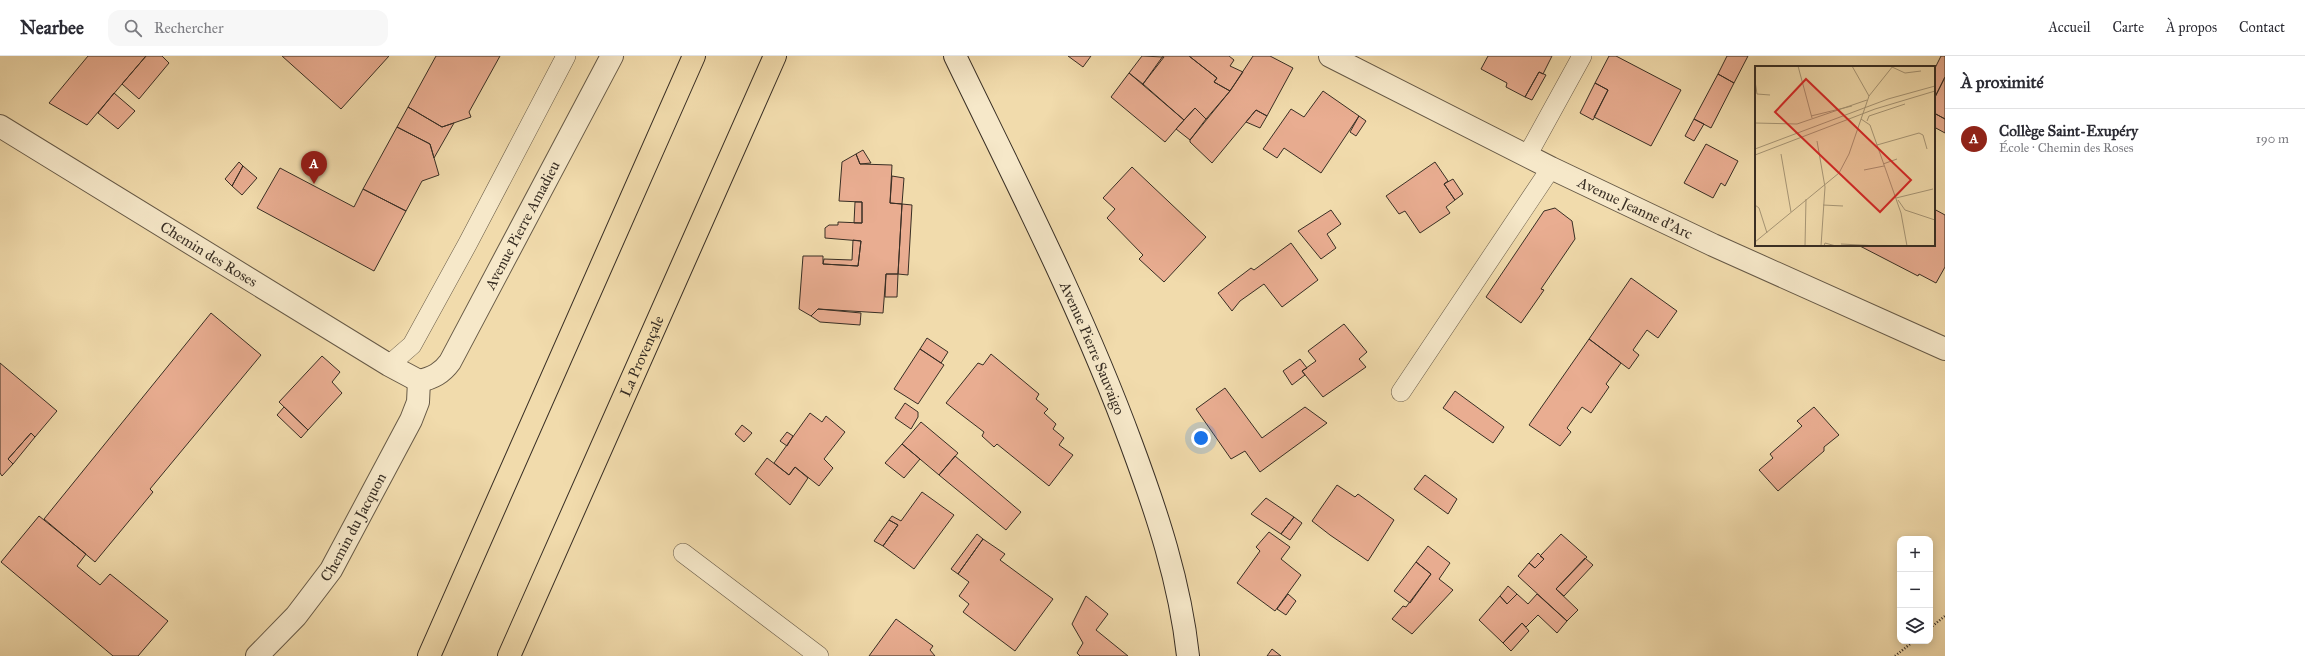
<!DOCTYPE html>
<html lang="fr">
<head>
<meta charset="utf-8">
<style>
  body { margin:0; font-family:"IM FELL Great Primer",serif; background:#f7f7f7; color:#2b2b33 }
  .controls { position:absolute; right:12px; bottom:12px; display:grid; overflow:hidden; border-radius:8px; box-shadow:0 2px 10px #0003 }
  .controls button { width:36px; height:36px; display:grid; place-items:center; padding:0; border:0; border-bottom:1px solid #e1e1e2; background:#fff; color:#2b2b33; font:20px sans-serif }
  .you { position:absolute; left:1201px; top:382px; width:14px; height:14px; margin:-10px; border:3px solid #fff; border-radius:50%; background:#1a73e8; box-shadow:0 0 0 6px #1a73e833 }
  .badge { display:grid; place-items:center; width:26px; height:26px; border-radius:50%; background:#8f2418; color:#fff; font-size:13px; font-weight:700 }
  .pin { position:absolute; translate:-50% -33px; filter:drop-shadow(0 1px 2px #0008) }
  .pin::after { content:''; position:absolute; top:21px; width:14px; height:12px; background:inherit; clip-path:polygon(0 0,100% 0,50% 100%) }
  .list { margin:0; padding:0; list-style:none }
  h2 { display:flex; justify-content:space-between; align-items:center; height:52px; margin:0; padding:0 16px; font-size:17px }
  h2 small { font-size:13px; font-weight:400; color:#7c7c81 }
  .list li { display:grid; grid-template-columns:26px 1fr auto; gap:12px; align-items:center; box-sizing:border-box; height:60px; padding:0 16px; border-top:1px solid #e1e1e2 }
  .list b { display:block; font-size:15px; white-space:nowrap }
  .list p { margin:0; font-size:13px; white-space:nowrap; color:#7c7c81 }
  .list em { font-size:13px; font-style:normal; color:#7c7c81 }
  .icon { flex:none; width:22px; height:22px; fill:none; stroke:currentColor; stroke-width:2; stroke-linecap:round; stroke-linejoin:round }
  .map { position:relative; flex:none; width:1945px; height:600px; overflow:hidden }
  header { display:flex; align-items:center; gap:24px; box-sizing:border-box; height:56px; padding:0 20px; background:#fff; border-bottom:1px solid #e1e1e2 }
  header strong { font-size:19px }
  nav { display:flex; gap:22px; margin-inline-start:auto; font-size:14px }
  .search { width:280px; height:36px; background:#f7f7f7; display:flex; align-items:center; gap:10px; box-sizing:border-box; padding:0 14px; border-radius:12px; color:#7c7c81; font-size:15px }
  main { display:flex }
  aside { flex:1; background:#fff }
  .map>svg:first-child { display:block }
  .building { fill:#e9ad91; stroke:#382e24 }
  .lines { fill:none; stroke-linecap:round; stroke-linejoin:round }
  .service-casing { stroke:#665946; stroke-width:20 }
  .minor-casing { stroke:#665946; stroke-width:24 }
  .secondary-casing { stroke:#382e24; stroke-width:24 }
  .motorway-casing { stroke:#382e24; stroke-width:24 }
  .path { stroke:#382e24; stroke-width:2.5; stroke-dasharray:1 2; stroke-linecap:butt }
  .service { stroke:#f6e8c9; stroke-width:19 }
  .minor { stroke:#f6e8c9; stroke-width:22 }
  .secondary { stroke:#f6e8c9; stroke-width:22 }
  .motorway { stroke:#f1dbac; stroke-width:22 }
  .labels { text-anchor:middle; stroke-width:3; stroke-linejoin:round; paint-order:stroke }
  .street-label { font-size:15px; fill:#382e24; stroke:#f6e8c9 }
  .inset-road { fill:none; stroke:#a79676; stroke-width:1 }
  .view { fill:#d62828; fill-opacity:0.15; stroke:#d62828; stroke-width:2 }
  .inset-edge { fill:none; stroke:#382e24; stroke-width:2 }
</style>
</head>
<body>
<header>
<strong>Nearbee</strong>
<div class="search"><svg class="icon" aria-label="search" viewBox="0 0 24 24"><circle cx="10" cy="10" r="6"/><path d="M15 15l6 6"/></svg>Rechercher</div>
<nav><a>Accueil</a><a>Carte</a><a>À propos</a><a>Contact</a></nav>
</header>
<main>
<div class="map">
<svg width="1945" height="600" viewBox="0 0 1945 600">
  <rect width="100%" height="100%" fill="#f1dbac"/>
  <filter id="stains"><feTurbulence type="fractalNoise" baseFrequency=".005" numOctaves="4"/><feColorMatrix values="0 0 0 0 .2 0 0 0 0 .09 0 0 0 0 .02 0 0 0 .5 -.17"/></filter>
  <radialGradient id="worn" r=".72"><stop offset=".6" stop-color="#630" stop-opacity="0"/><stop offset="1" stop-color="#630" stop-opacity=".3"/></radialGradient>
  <!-- building -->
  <path class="building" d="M88 0H146L87 69 49 47Z
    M146 0H162L169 7 139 43 122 28Z
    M282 0H389L341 53Z
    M436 0H500L469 56 471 61 442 71 408 51Z
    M1068 0H1091L1083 11Z
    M1142 0 1164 1 1143 28 1129 17Z
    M1163 0H1189L1217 22 1214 26 1230 35 1206 63 1195 52 1184 64 1143 28Z
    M1189 0H1229L1234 4 1230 10 1243 16 1230 35 1214 26 1217 22Z
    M1253 0H1270L1293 12 1267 60 1256 54 1212 107 1190 86V84L1230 35Z
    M1488 0H1552L1543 18 1539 16 1525 41 1506 31 1507 27 1481 13Z
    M1609 0H1616L1681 34 1651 90 1594 61 1608 34 1595 27Z
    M1727 0H1748L1734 27 1718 18Z
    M1941 0H1945V21L1934 43V14Z
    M1539 16 1546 19 1532 44 1525 41Z
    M1129 17 1184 64 1165 86 1111 41Z
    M1718 18 1734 27 1711 72 1694 63Z
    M1945 21V63L1934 57V43Z
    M1595 27 1608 34 1593 64 1580 57Z
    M1323 35 1359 60 1321 117 1284 92 1277 102 1263 93 1291 53 1304 61Z
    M114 37 135 55 118 73 98 57Z
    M408 51 442 71 454 67 434 102 430 88 397 71Z
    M1195 52 1206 63 1190 84 1176 73Z
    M1256 54 1267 60 1260 72 1246 66Z
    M1934 57 1945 63V77L1934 71Z
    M1359 60 1366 65 1356 80 1350 76Z
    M1694 63 1704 68 1694 85 1685 80Z
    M397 71 430 88 439 119 422 125 406 155 363 133Z
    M1706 88 1738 105 1725 130 1721 127 1713 142 1684 127Z
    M863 94 871 107 860 108 856 98Z
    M856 98 860 108 892 109 890 147 902 148 898 218H886L883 257 818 253 811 260 799 253 803 200H823V208L858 210 861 185 825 182V172L829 169H838V166L862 167V146L839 145 842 106Z
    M239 106 243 110 232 130 225 123Z
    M1435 106 1448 125 1444 128 1455 144 1446 151 1450 157 1420 177 1405 155 1399 158 1386 140Z
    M243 110 257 122 242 139 232 130Z
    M1132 111 1206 181 1164 226 1139 203 1143 199 1107 162 1115 153 1103 142Z
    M280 112 354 151 363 133 406 155 374 215 257 152Z
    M892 120 904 122 902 148 890 147Z
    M1453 123 1463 138 1455 144 1444 128Z
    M855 146H862V167H854Z
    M902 148 912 149 908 219 898 218Z
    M1555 152 1572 165 1575 183 1541 233 1544 234 1521 267 1486 241 1544 155Z
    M1934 153 1945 159V211L1936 227 1919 218 1918 220 1858 189H1934Z
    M1331 154 1341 168 1327 178 1336 192 1321 203 1298 175Z
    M853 184 861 185 858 210 823 208 824 203 852 204Z
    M1291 187 1318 224 1282 251 1264 228 1240 245 1232 255 1218 237 1251 212 1254 214Z
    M886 218H898L897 241H885Z
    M1631 222 1677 255 1658 282 1647 274 1633 294 1639 299 1629 313 1589 283Z
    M818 253 861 257 860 269 820 266 811 260Z
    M211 257 261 299 150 433 153 436 95 506 44 463Z
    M1344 268 1367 296 1359 303 1366 311 1323 341 1302 315 1316 305 1308 295Z
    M927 282 948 296 941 307 920 293Z
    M1589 283 1621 307 1606 328 1609 331 1591 357 1582 351 1567 372 1571 376 1560 390 1529 369Z
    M920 293 944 309 918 348 894 333Z
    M991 298 1039 338 1036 343 1048 353 1044 357 1056 368 1053 373 1064 382 1059 389 1073 399 1049 430 997 388 994 391 982 380 984 376 946 347 978 307 983 309Z
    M322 300 340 316 332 326 342 337 308 374 279 346Z
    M1300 303 1307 312 1302 315 1305 319 1292 329 1283 315Z
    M0 307 57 355 35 381 31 377 8 403 13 408 2 420 0 417Z
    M1225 332 1262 382 1305 351 1327 367 1260 416 1245 395 1231 403 1196 353Z
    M1455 335 1504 371 1493 387 1443 352Z
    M905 347 918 356V361L911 373 895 362Z
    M284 351 308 374 301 382 277 359Z
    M1814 351 1839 379 1824 391V395L1778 435 1759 414 1773 402 1770 398 1802 370 1797 365Z
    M810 357 822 366 826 360 845 376 824 403 833 412 819 430 795 411 789 419 774 407Z
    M921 366 958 397 939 419 902 388Z
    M742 369 752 377 744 386 735 378Z
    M787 376 793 380 787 390 780 385Z
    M31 377 35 381 13 408 8 403Z
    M902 388 920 403 904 422 885 407Z
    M955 400 1021 456 1006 474 939 419Z
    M767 402 789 419 795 411 808 422 790 449 755 418Z
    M1425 419 1457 443 1448 458 1414 433Z
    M1337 429 1355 441 1358 438 1394 464 1368 505 1330 479 1312 465Z
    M922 436 954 459 914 513 883 490 898 469 889 464 892 460 901 465Z
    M1266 442 1294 461 1281 478 1251 458Z
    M39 460 86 498 77 510 100 529 110 518 168 565 138 600H113L1 506Z
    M1294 461 1302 467 1290 484 1281 478Z
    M889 464 898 469 883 490 874 485Z
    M1269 476 1290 491 1281 503 1301 519 1275 555 1237 527 1260 495 1256 491Z
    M977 478 983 483 958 518 951 513Z
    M1561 478 1587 501 1556 533 1578 554 1567 565 1518 520 1529 507 1535 512 1544 503 1540 500Z
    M983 483 1005 498 1000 504 1053 543 1015 595 963 556 969 548 959 540 969 526 958 518Z
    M1428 490 1450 507 1439 523 1453 534 1412 578 1392 563 1403 550 1406 551 1431 518 1416 506Z
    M1538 497 1544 503 1535 512 1529 507Z
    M1585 502 1593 509 1564 540 1556 533Z
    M1416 506 1431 518 1410 547 1394 535Z
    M1508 530 1517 538 1507 548 1500 540Z
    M1288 538 1296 545 1286 559 1277 553Z
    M1517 538 1528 548 1537 538 1567 565 1557 577 1538 559 1526 571 1522 567 1503 587 1479 564 1500 540 1507 548Z
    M1086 540 1108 558 1096 574 1128 600H1080L1077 597 1083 587 1072 568Z
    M896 563 933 590 930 594 935 600H869Z
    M1522 567 1529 575 1511 595 1503 587Z
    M1272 593 1281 600H1267Z"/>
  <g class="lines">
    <defs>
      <path id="service" d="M1527 100 1582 0
        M389 309 412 289 468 187 566 0
        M1401 336 1551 112
        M683 497 819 600"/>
      <g id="minor">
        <path id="s1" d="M1330 0 1551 112 1713 189 1945 293"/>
        <path id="s2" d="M0 70 389 309 419 325"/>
        <path id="s3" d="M419 325C433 322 442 317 450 306L612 0"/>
        <path id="s4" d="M257 600 296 560 331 514 411 364 418 346 419 325"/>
      </g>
      <g id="secondary">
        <path id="s5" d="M955 0C1017 128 1082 254 1131 387 1157 457 1180 526 1188 600"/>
      </g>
      <g id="motorway">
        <path d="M429 600 694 0"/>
        <path id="s6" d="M509 600 775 0"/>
      </g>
    </defs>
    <!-- service casing -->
    <use href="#service" class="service-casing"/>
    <!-- minor casing -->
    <use href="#minor" class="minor-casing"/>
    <!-- secondary casing -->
    <use href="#secondary" class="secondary-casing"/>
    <!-- motorway casing -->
    <use href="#motorway" class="motorway-casing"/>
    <!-- path -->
    <path class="path" d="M1930 572 1945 560
      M1895 600 1914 585"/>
    <!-- service -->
    <use href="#service" class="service"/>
    <!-- minor -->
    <use href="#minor" class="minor"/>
    <!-- secondary -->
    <use href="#secondary" class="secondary"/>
    <!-- motorway -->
    <use href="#motorway" class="motorway"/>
  </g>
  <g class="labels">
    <!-- street labels -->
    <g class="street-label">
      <text dy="5" stroke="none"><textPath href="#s1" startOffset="341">Avenue Jeanne d'Arc</textPath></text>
      <text dy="5" stroke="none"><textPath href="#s3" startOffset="192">Avenue Pierre Amadieu</textPath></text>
      <text dy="5" stroke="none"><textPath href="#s2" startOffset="245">Chemin des Roses</textPath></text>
      <text dy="5" stroke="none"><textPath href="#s5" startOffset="323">Avenue Pierre Sauvaigo</textPath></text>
      <text dy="5" stroke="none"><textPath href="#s6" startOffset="328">La Provençale</textPath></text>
      <text dy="5" stroke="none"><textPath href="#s4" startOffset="162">Chemin du Jacquon</textPath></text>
    </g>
  </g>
  <!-- overview -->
  <g transform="translate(1755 10)">
    <rect width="180" height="180" fill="#f1dbac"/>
    <path class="inset-road" d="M43 0 57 52M97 0 114 30M137 1 150 7 166 5M0 15 2 28 15 29M56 50 97 40M106 53 115 59 146 147 152 180M112 55 114 50 150 38M0 57 42 58 112 34M62 75 70 121 66 180M122 79 164 67 168 69 172 83M0 83 133 33 180 20M26 88 36 146M0 89 120 43 180 25M128 98 142 93M109 104 129 100M141 132 178 123M143 134 150 144M0 139 4 142 12 167M68 139 88 140M150 144 180 154M0 176 84 107 94 88 114 30 138 0M86 178 124 180M50 180 51 133M69 180 70 177 81 180"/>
    <path class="view" d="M51 13 156 114 125 146 20 46Z"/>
    <rect width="180" height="180" class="inset-edge"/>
  </g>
  <rect width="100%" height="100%" filter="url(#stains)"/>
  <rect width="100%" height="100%" fill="url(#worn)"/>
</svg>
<div class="controls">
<button>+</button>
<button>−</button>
<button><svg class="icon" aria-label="layers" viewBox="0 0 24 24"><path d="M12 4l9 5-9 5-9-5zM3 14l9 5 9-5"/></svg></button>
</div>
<div class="you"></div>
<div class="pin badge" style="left:314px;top:128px">A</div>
</div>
<aside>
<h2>À proximité<small></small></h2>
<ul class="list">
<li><span class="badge">A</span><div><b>Collège Saint-Exupéry</b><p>École · Chemin des Roses</p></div><em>190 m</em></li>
</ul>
</aside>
</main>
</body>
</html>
